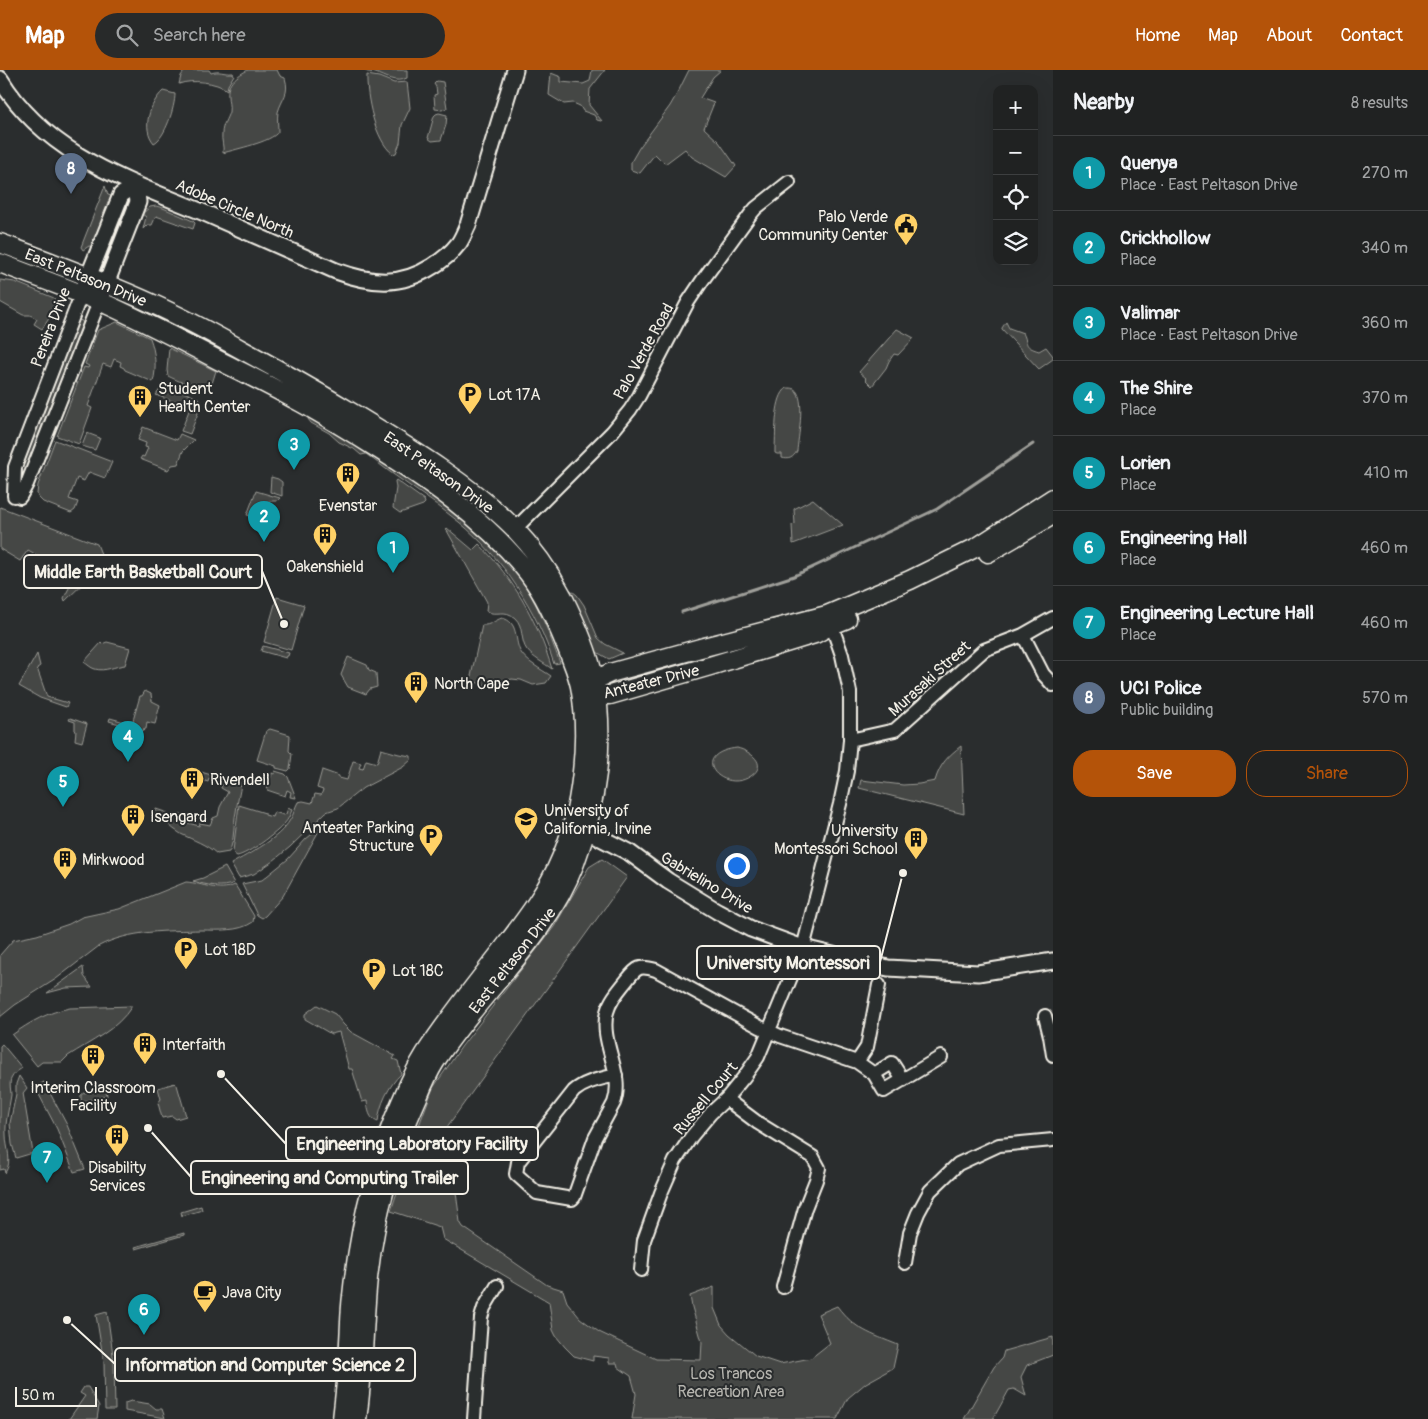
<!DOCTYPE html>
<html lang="en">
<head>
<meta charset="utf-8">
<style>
  body { margin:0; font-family:Pangolin,sans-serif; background:#282a2a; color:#f1f3f6 }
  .controls { position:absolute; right:15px; top:15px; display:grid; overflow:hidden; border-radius:10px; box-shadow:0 5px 20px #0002 }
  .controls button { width:45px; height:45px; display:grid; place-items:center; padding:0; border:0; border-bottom:1px solid #3d3f40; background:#202222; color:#f1f3f6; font:25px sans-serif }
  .scale { position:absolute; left:15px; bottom:12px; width:82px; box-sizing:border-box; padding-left:5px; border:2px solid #f4f1e8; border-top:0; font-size:14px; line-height:18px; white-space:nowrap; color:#f4f1e8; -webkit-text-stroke:4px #2a2d2e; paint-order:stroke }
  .you { position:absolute; left:736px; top:795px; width:18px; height:18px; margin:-12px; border:4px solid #fff; border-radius:50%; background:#1a73e8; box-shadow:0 0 0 8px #1a73e833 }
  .badge { display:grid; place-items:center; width:32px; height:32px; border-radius:50%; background:#b45309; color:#fff; font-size:16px; font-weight:700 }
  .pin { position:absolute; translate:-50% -41px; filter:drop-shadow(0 1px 2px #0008) }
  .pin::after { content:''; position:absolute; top:26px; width:18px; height:15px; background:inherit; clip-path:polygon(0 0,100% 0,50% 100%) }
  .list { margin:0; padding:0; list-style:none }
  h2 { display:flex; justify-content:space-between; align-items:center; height:65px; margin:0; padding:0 20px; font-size:21px }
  h2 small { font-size:16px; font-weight:400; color:#a2a4a5 }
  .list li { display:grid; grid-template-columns:32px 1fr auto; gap:15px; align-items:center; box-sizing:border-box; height:75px; padding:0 20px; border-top:1px solid #3d3f40 }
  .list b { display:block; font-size:19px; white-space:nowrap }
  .list p { margin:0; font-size:16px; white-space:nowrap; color:#a2a4a5 }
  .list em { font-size:16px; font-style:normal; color:#a2a4a5 }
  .actions { display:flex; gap:10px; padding:15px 20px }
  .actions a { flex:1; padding:11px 0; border:1px solid #b45309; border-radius:20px; text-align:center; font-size:18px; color:#b45309 }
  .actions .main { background:#b45309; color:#fff }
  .icon { flex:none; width:28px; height:28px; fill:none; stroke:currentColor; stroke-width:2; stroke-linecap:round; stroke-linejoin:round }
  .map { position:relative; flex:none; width:1053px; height:1349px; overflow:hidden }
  header { display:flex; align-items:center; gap:30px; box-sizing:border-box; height:70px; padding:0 25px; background:#b45309; color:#fff }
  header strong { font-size:24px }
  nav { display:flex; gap:28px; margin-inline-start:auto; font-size:18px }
  .search { width:350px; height:45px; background:#282a2a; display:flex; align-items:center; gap:12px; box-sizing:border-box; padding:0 18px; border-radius:28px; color:#a2a4a5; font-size:19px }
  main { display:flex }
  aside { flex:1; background:#202222 }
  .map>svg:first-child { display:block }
  .green { fill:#444645; stroke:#9c9c96 }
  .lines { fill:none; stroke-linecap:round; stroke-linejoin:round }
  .stream { stroke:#9f9f9a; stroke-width:3 }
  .minor-casing { stroke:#f4f1e8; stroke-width:16 }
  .tertiary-casing { stroke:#f4f1e8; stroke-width:19 }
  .secondary-casing { stroke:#f4f1e8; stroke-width:21 }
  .minor { stroke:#2a2d2e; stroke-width:12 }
  .tertiary { stroke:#2a2d2e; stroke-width:15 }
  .secondary { stroke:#2a2d2e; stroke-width:18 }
  .labels { text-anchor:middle; stroke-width:4; stroke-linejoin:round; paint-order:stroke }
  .street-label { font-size:16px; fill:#f4f1e8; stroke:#2a2d2e }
  .poi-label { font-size:16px; fill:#f4f1e8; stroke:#2a2d2e; text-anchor:start }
  .park-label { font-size:16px; fill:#b6b5af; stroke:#2a2d2e }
  .leader { fill:none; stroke:#f4f1e8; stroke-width:2 }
  .callout-dot { fill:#f4f1e8; stroke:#2a2d2e; stroke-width:2 }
  .callout { fill:#2a2d2e; stroke:#f4f1e8; stroke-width:2 }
  .callout-label { font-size:18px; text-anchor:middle; font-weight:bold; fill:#f4f1e8 }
</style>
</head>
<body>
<header>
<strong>Map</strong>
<div class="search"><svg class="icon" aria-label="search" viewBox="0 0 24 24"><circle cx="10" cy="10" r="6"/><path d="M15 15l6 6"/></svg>Search here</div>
<nav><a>Home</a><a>Map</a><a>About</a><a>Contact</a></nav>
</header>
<main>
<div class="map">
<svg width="1053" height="1349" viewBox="0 0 1053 1349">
  <rect width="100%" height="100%" fill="#2a2d2e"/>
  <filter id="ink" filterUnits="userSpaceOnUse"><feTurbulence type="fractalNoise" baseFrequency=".02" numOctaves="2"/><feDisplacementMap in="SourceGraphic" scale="10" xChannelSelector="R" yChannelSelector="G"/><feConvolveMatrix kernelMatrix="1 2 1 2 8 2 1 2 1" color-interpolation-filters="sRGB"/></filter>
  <g filter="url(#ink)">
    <!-- green -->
    <path class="green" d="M185 0H209L211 3C220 0 223 4 233 3L234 5 228 15 227 20C217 12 191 9 179 14L181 6Z
      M248 0H277L280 6 285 8C290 24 282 28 278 42 277 49 278 55 278 62 271 72 236 79 223 83 224 76 221 70 222 64 222 55 227 49 229 42 230 36 228 31 228 26 226 13 238 5 248 0Z
      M364 0H407V8C394 14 387 6 375 3 371 2 368 3 364 0Z
      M592 0H605L590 19 589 35 602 51H601L597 50 594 45 583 41 580 36 573 33 564 34 549 25 551 3 561 7V12L583 14 590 11Z
      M689 0H721L713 7 700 28 714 33 704 58 719 72 736 96 726 107 692 87 685 79 665 94 655 84 640 103 631 100V92L639 78 670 36 678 22Z
      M367 5 379 7 394 13 407 12 410 38 402 55 400 73 396 83 393 84C375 71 366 26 367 5Z
      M437 11 443 12 447 38 442 40 435 39 434 25 437 24 436 17 434 14Z
      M163 21 175 24C175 37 165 68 154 73 141 58 150 33 163 21Z
      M439 43 447 45 446 55 441 70 432 71 428 68 434 46 436 44Z
      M105 116 108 125 111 126 110 130 92 177 89 176 83 180 81 177Z
      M156 136 163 138 193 151 195 153 193 159 156 146 152 155H147L143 159 146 147 142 144 150 137Z
      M0 210 15 212 54 228 58 235 42 259 34 254 37 249 30 245H23L0 232Z
      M79 250 82 251 83 254 28 399 21 396 77 252Z
      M117 252 150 268C155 282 157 297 153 312L125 300 124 298 120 296 121 292 114 289 111 297 103 294 88 336 92 338 79 374 57 366 84 297 88 298 89 296 85 294 98 260Z
      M1006 252 1009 258 1023 263C1029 275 1023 276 1039 281L1046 277 1053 286V289L1039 299 1038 298 1002 259V258Z
      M897 259 914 268 898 285 894 284 889 291 886 298 872 316 865 309 866 308 859 302Z
      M169 278 216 301C214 306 213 313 210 316 202 322 176 310 168 306L167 300Z
      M169 316 198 328 201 331V335L190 364 181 361 190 338 156 325 161 318Z
      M787 318C791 318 795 318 797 322 805 333 798 368 797 381 793 388 789 390 782 388V384H777L775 383V378C776 362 774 327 787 318Z
      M311 346C346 369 382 391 416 415 454 442 491 470 519 507 538 533 549 563 560 593L554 594C537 540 503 488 459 452 430 428 396 408 366 384L361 385 354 379 339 372 329 363 311 353 308 349 309 347Z
      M143 357 177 370 180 364 194 370 183 381 178 394 172 395 168 400 140 389 142 386 144 387 148 378 145 377 146 373 138 370Z
      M87 363 100 368 95 380 82 376Z
      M55 370 112 392 105 408 89 402 84 411 77 408 69 429 78 432 75 440 71 443 43 432 39 428 37 424 38 415Z
      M271 407 278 409 282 412V426L270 422Z
      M396 410 424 430 425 433 423 435 400 443 393 438 396 418 395 411Z
      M256 421 280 428 277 431H269C263 436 263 443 257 447L247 445Z
      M813 429 843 455 793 474 792 455 795 454 794 439Z
      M0 437 97 474 101 484 94 503 65 531 64 528 70 516 69 508 41 487 28 480 20 491 0 479Z
      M447 458 473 480 479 474C514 509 538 552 552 599 544 593 533 588 527 580 520 571 524 556 515 548 505 538 496 547 486 541L487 532 446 459Z
      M567 517 577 525 584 535 598 568 605 574 623 583 609 589 593 580Z
      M277 527 304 535 291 580 264 572Z
      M502 548C519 552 514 569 520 581 526 592 541 599 551 606L546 613 533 615 521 610 512 609 505 611 495 617 470 611 482 555C490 556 495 550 502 548Z
      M107 572 130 578 125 595C115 596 105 602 95 599 91 598 87 594 84 592L101 573 102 574Z
      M263 576 289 583 288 586H287L286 588 261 581Z
      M37 584 40 596 37 598 47 627 68 633 66 637 40 628 19 616Z
      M348 587 367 595 369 600 376 603 377 617 370 619 366 624 348 617 341 605Z
      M145 621 151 624 152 631 160 635 155 654 147 652 146 659H143L145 660 144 661 109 651 110 648 132 654 140 626H142Z
      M70 648 87 654 82 672 75 670 76 661 75 660V652L69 650Z
      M270 659 290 665 289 681 292 684 290 699 288 701 276 698V696L257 690 266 661Z
      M961 676 964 744 859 718 861 710 903 715 919 714 935 711C940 694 948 686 961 676Z
      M737 678C750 681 769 694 751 706 723 725 686 684 737 678Z
      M381 679 399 684 411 686V690L403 697 363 718 338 738 326 742 290 777 273 791 254 804 239 808 231 794C250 783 279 769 290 750 294 744 295 737 298 732L303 731 312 733 315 724 321 725 323 720 317 718 322 700 339 706V708L347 710 353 691 361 693 359 698 363 699 366 690 377 693Z
      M197 701 226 709 227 708 241 713C240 723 237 732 236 742 233 754 235 770 229 782L217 784C206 774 193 770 181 764 171 758 163 750 156 742V739L168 743V746L178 749 180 744 189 746 188 753 199 756 200 753 210 755 213 748 218 746 220 737 228 722 221 718 223 712 209 708 208 712 205 711 202 713 198 712 194 709Z
      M275 701 285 704 288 707 296 728 290 727 291 722 287 720 285 726 267 720 272 703 274 704Z
      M239 735 265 743V745L272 747 274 742 284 745 286 744 288 738 292 740C290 745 288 750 284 754 277 763 248 784 237 786L234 784 233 781Z
      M321 757 283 826 265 846 262 848 257 845 242 814 262 810 288 789 306 769Z
      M602 789 627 807 444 1061 453 1100 460 1152 463 1157 547 1215 563 1220 567 1232 580 1248 599 1262 656 1289 701 1290 702 1272 692 1237 690 1226 714 1217V1238L721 1255 729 1264 756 1286 780 1294 811 1288 830 1273 818 1244 837 1236C855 1260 871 1264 898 1275L893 1298 866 1313 848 1328 837 1349H632L636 1324 631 1306 618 1297 617 1293H609V1288L593 1286V1291L574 1286 565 1277 556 1266 553 1260 549 1232 443 1169 440 1157 391 1141 415 1066 433 1018 462 976 554 857 589 797Z
      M225 797 234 813C222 819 206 815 193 811L203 808Z
      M186 812C203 813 218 823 235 815L254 846 253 852C239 862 218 860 201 860 167 861 130 860 99 876L56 909 15 935 0 947V885L13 870 37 865 69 854 82 847 119 839Z
      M83 897 84 906 92 917 66 918 47 923Z
      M317 935 335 944 343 954 351 962 395 986 393 989 398 991 401 1004C389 1015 379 1036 378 1052 369 1049 368 1040 367 1031L362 1032 352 999H349L339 962 331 964 305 949V944Z
      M132 936C117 960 91 971 68 986L62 992H42L37 996 12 965C30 952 48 942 70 938Z
      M2 974 22 998C18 1001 13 1004 11 1009 9 1014 11 1020 11 1025 9 1039 5 1051 6 1065 6 1078 13 1091 5 1103L4 1099 0 1100V976Z
      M19 1006 27 1018 23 1023 33 1083 16 1088 12 1074 10 1053 16 1024V1014Z
      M44 1012 67 1055 85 1099 74 1102 57 1059 35 1017Z
      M175 1013 177 1015 186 1046 176 1049 172 1046 162 1048 158 1033 161 1029 158 1018Z
      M103 1017V1019L106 1018 107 1026 81 1032V1025L84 1023Z
      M201 1136 202 1140 182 1146 181 1142Z
      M184 1163V1165L136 1179 135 1177Z
      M107 1242 114 1292 115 1340H105L104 1293 96 1245Z
      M1053 1267V1285L1027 1295 1021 1307 1026 1326 1014 1319 1009 1320 993 1349H964L994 1297 1002 1288 1004 1281Z
      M84 1317H88L99 1336 97 1349H69L85 1326 80 1323Z
      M131 1331 150 1334 156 1339H162L165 1348 125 1341V1333Z"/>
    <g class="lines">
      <!-- stream -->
      <path class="stream" d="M682 542 794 506 937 439 1033 374"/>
      <defs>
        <path id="minor" d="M14 426 15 397 81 225
          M20 427 27 414 99 232
          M515 459 612 362 630 340 639 326 688 232 702 211 750 145 756 138 789 112
          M1023 565 1043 604 1053 615
          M850 670 895 660 984 580 1023 565 1053 548
          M1045 946 1050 966 1053 985
          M857 992 867 977 879 915
          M874 1004 892 993 903 1010
          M616 1005C601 1009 586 1011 574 1021L518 1092 516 1104 537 1123 572 1129 574 1127 595 1068 614 1033C625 1003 599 973 607 942 610 930 619 920 627 910 637 897 640 895 656 900L760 957 780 966 857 992 874 1004 884 1021 941 987
          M726 1029 758 1053 813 1087 819 1098 816 1110 805 1138 783 1217
          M905 1193 910 1163 918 1143 930 1121 958 1094 999 1075 1053 1070
          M641 1200 644 1170 661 1123 675 1091 691 1067 711 1043 726 1029 744 1007 758 987 803 878 840 734 847 701 850 670V622L842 585 829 548
          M474 1349 481 1248 484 1238 497 1216"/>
        <path id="tertiary" d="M0 9C47 86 128 111 207 144 250 163 293 182 336 201 372 214 400 217 433 196 443 190 452 182 459 173 463 167 465 161 468 155L515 0
          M81 225 121 125 136 115 138 132 99 232
          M585 762 597 766 630 783 668 811 717 841 751 859 803 878 888 898 978 903 1053 891"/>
        <path id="secondary" d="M0 173C51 192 103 211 153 234 184 248 214 264 244 281 279 300 313 319 346 339 403 374 465 410 513 457 533 478 550 502 563 527 576 553 588 580 594 608 606 669 597 735 575 793 546 870 479 923 435 992 428 1003 423 1015 418 1027 392 1084 375 1146 368 1208 363 1255 364 1302 357 1349
          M0 193C36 207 73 220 108 235 145 252 182 271 218 290 244 303 269 315 294 329 319 342 343 357 367 372 425 408 485 448 528 503 545 525 556 552 567 578 572 592 579 606 581 622 589 672 581 742 561 788 547 822 525 850 503 879 476 914 449 947 425 984 417 997 410 1011 404 1025 375 1089 359 1157 352 1226 350 1241 350 1257 349 1272 348 1298 345 1323 342 1349
          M988 483 1053 445
          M586 616 595 610 610 603 704 577 827 545 910 510 977 477 1053 428
          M586 622 596 625H610L710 596 815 564 832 555 847 549"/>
      </defs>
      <!-- minor casing -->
      <use href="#minor" class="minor-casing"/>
      <!-- tertiary casing -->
      <use href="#tertiary" class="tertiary-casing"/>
      <!-- secondary casing -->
      <use href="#secondary" class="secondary-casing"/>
      <!-- minor -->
      <use href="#minor" class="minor"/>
      <!-- tertiary -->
      <use href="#tertiary" class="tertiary"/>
      <!-- secondary -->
      <use href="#secondary" class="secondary"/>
    </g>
  </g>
  <!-- icons -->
  <defs>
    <symbol id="civic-pin" viewBox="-11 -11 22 30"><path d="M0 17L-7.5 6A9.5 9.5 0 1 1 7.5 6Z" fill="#ffd166" stroke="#2a2d2e"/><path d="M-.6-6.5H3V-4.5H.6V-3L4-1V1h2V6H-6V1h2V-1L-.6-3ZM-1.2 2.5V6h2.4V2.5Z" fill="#111"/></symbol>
    <symbol id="parking-pin" viewBox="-11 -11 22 30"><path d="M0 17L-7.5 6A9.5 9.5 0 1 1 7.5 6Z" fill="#ffd166" stroke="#2a2d2e"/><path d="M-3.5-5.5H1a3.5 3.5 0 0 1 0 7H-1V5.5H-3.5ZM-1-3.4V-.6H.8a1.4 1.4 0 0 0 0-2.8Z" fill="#111"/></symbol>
    <symbol id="building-pin" viewBox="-11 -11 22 30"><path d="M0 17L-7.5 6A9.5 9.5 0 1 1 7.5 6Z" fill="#ffd166" stroke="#2a2d2e"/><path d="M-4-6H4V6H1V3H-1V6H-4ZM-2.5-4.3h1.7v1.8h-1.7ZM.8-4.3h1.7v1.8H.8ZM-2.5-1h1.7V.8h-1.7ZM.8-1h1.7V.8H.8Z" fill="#111"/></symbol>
    <symbol id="university-pin" viewBox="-11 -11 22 30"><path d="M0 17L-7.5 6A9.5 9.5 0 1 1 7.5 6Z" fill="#ffd166" stroke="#2a2d2e"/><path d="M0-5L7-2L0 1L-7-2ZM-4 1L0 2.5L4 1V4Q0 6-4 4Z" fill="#111"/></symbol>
    <symbol id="cafe-pin" viewBox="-11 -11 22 30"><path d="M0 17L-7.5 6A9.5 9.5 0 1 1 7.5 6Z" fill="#ffd166" stroke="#2a2d2e"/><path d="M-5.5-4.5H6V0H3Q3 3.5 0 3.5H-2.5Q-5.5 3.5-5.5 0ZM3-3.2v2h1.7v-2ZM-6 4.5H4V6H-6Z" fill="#111"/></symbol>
  </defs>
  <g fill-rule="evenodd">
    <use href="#civic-pin" x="892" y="141" width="28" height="38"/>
    <use href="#parking-pin" x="456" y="310" width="28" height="38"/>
    <use href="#building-pin" x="126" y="313" width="28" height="38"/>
    <use href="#building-pin" x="334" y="390" width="28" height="38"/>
    <use href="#building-pin" x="311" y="451" width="28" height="38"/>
    <use href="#building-pin" x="402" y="599" width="28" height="38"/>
    <use href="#building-pin" x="178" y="695" width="28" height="38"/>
    <use href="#building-pin" x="119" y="732" width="28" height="38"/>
    <use href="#university-pin" x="512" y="735" width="28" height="38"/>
    <use href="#parking-pin" x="417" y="752" width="28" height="38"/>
    <use href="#building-pin" x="902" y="755" width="28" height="38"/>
    <use href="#building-pin" x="51" y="775" width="28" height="38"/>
    <use href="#parking-pin" x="172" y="865" width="28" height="38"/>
    <use href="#parking-pin" x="360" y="886" width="28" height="38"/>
    <use href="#building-pin" x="131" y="960" width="28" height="38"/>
    <use href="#building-pin" x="79" y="972" width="28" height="38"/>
    <use href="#building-pin" x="103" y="1052" width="28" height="38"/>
    <use href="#cafe-pin" x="191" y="1208" width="28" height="38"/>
  </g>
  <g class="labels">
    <!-- street labels -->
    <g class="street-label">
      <text transform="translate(235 138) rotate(23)" y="6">Adobe Circle North</text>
      <text transform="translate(86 207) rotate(22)" y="6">East Peltason Drive</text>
      <text transform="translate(50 257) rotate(-69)" y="6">Pereira Drive</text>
      <text transform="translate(643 281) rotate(-61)" y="6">Palo Verde Road</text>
      <text transform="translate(439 402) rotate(35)" y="6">East Peltason Drive</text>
      <text transform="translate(929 608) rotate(-42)" y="6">Murasaki Street</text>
      <text transform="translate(651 611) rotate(-14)" y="6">Anteater Drive</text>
      <text transform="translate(707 812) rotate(31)" y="6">Gabrielino Drive</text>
      <text transform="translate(512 890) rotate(-52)" y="6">East Peltason Drive</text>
      <text transform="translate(705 1028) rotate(-50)" y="6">Russell Court</text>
    </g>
    <!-- poi labels -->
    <g class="poi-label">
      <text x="888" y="152" text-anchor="end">Palo Verde<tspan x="888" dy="18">Community Center</tspan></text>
      <text x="158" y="324">Student<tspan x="158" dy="18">Health Center</tspan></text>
      <text x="488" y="330">Lot 17A</text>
      <text x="348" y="441" text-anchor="middle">Evenstar</text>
      <text x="325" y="502" text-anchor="middle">Oakenshield</text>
      <text x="434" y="619">North Cape</text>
      <text x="210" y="715">Rivendell</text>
      <text x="544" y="746">University of<tspan x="544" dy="18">California, Irvine</tspan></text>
      <text x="150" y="752">Isengard</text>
      <text x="414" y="763" text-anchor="end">Anteater Parking<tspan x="414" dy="18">Structure</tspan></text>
      <text x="898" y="766" text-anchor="end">University<tspan x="898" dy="18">Montessori School</tspan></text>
      <text x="82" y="795">Mirkwood</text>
      <text x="204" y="885">Lot 18D</text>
      <text x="392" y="906">Lot 18C</text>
      <text x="162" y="980">Interfaith</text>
      <text x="93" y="1023" text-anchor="middle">Interim Classroom<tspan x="93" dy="18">Facility</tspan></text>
      <text x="117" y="1103" text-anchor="middle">Disability<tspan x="117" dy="18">Services</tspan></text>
      <text x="222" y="1228">Java City</text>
    </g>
    <!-- park labels -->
    <g class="park-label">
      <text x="731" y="1309">Los Trancos<tspan x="731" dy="18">Recreation Area</tspan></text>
    </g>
  </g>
  <!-- callouts -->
  <path class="leader" d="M284 554L262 501M903 803L880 892M221 1004L286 1074M148 1058L191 1107M67 1250L115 1294"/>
  <g class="callout-dot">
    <circle cx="284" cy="554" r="5"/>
    <circle cx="903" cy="803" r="5"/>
    <circle cx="221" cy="1004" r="5"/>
    <circle cx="148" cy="1058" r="5"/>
    <circle cx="67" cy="1250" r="5"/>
  </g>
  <g class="callout">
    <rect x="24" y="485" width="238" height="33" rx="5"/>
    <rect x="697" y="876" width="183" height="33" rx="5"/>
    <rect x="286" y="1057" width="252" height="33" rx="5"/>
    <rect x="191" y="1091" width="277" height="33" rx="5"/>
    <rect x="115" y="1278" width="300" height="33" rx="5"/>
  </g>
  <g class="callout-label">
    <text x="143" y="508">Middle Earth Basketball Court</text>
    <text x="788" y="899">University Montessori</text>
    <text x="412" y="1080">Engineering Laboratory Facility</text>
    <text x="330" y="1114">Engineering and Computing Trailer</text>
    <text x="265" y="1301">Information and Computer Science 2</text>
  </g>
</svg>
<div class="controls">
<button>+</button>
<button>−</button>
<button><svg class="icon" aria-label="locate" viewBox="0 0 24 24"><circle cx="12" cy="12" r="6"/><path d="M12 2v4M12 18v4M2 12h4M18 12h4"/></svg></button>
<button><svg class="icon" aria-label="layers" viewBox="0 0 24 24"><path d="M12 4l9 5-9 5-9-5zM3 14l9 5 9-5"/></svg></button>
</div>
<div class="scale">50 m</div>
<div class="you"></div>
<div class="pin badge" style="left:393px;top:503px;background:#0f9aa8">1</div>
<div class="pin badge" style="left:264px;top:472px;background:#0f9aa8">2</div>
<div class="pin badge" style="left:294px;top:400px;background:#0f9aa8">3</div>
<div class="pin badge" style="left:128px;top:692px;background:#0f9aa8">4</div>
<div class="pin badge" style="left:63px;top:737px;background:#0f9aa8">5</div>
<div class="pin badge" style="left:144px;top:1265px;background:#0f9aa8">6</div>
<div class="pin badge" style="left:47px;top:1113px;background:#0f9aa8">7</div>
<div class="pin badge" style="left:71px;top:124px;background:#5c6f8a">8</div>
</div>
<aside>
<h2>Nearby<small>8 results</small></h2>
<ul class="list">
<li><span class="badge" style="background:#0f9aa8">1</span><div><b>Quenya</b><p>Place · East Peltason Drive</p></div><em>270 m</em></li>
<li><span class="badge" style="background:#0f9aa8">2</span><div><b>Crickhollow</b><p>Place</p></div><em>340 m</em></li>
<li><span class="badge" style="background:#0f9aa8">3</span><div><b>Valimar</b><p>Place · East Peltason Drive</p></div><em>360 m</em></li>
<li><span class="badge" style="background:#0f9aa8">4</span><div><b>The Shire</b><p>Place</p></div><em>370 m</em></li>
<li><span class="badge" style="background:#0f9aa8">5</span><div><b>Lorien</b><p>Place</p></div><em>410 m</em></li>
<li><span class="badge" style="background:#0f9aa8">6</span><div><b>Engineering Hall</b><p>Place</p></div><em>460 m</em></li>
<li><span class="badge" style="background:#0f9aa8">7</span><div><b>Engineering Lecture Hall</b><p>Place</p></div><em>460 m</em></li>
<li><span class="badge" style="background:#5c6f8a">8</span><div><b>UCI Police</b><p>Public building</p></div><em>570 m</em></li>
</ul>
<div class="actions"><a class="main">Save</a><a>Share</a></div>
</aside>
</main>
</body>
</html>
